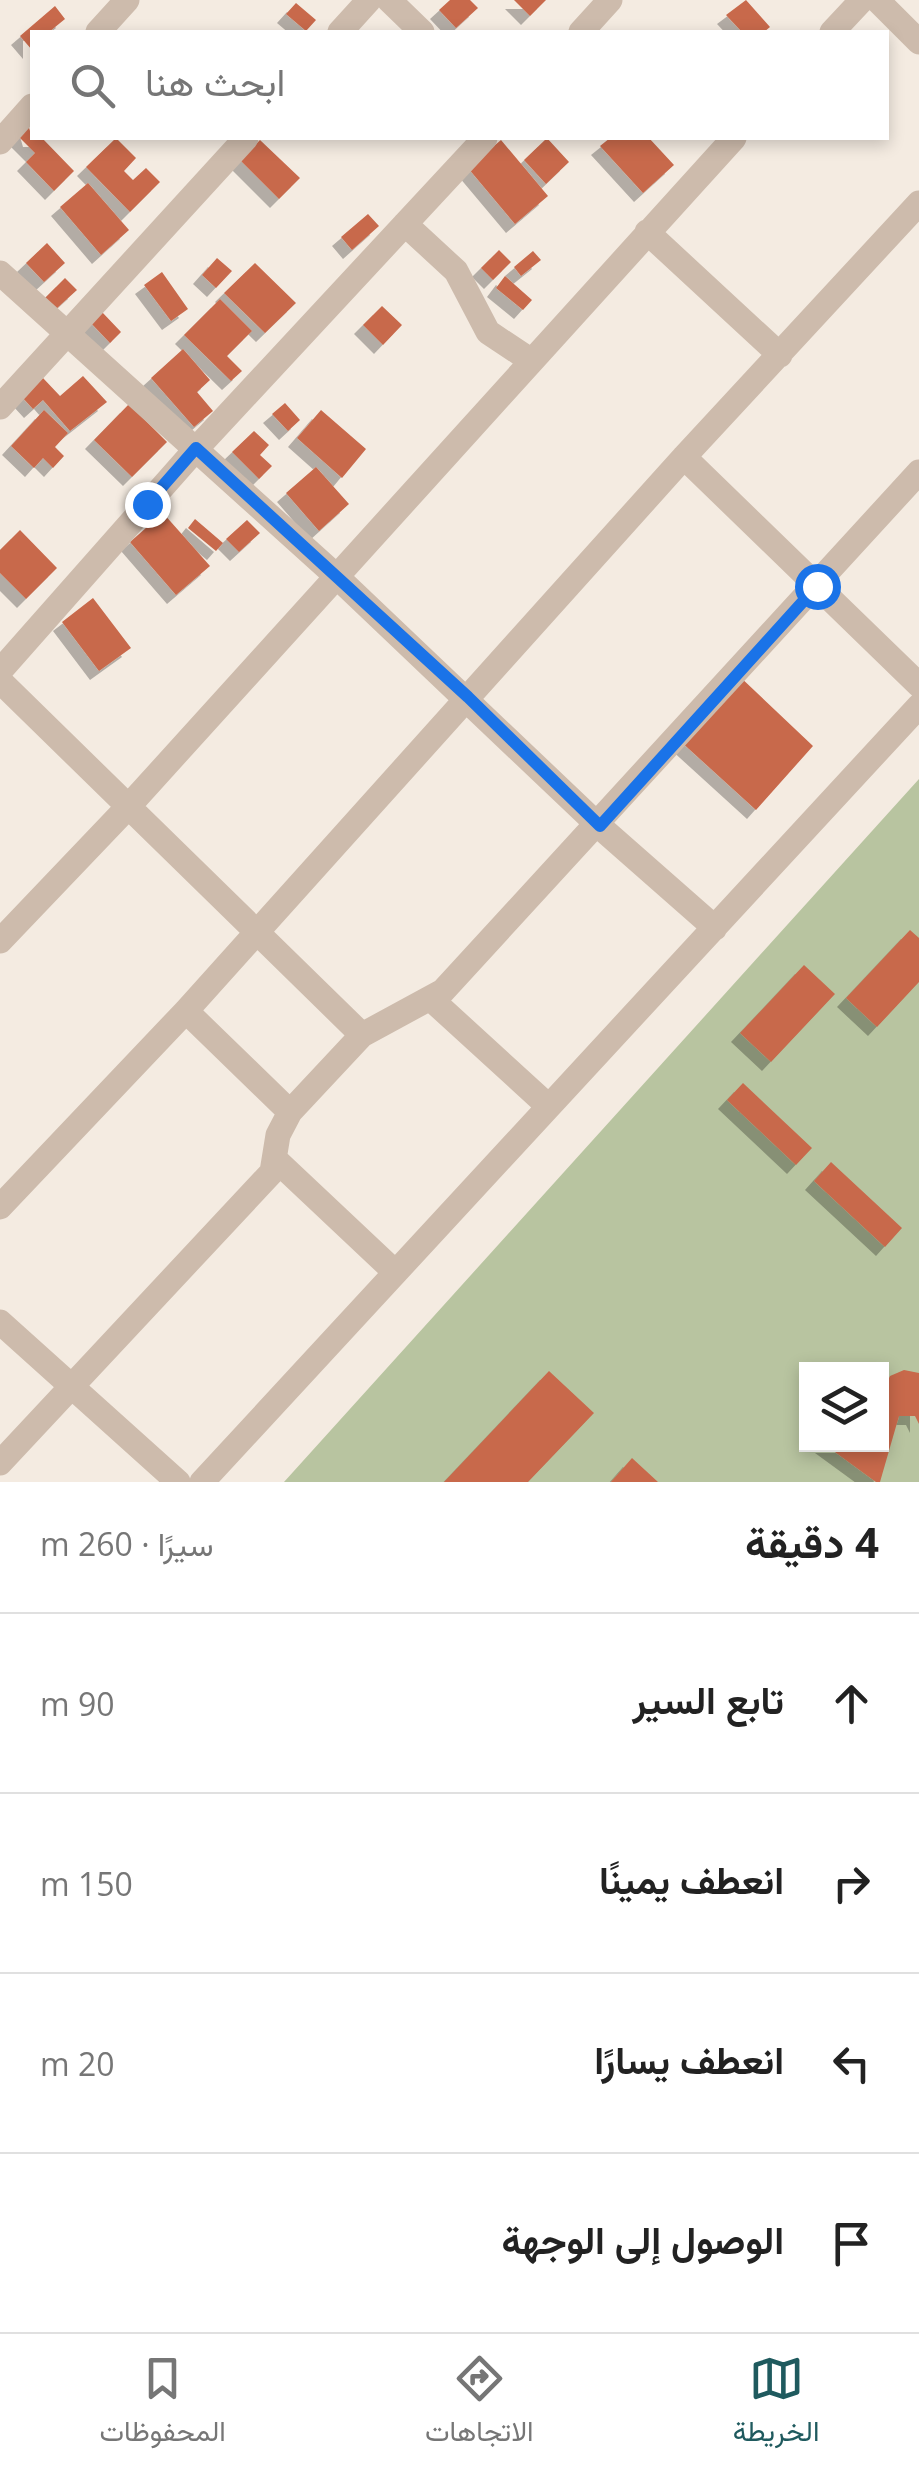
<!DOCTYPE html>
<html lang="ar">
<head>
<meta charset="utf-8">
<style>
  body { margin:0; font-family:"Open Sans",Vazirmatn,sans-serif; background:#f6f6f6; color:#222; direction:rtl }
  .controls { position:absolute; right:30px; bottom:30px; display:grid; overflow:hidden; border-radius:0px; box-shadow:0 5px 15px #0003 }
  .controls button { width:90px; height:90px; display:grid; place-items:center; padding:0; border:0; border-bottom:2px solid #e0e0e0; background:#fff; color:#222; font:50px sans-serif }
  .stop { position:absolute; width:30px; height:30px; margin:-22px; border:8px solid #1a73e8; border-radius:50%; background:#fff }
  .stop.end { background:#1a73e8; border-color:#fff; box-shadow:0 2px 10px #0008 }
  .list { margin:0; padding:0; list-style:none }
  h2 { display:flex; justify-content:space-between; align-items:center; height:130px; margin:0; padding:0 40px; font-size:42px }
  h2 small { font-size:32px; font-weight:400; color:#767676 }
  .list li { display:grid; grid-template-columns:65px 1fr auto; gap:30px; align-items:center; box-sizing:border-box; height:180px; padding:0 40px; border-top:2px solid #e0e0e0 }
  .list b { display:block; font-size:38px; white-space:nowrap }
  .list em { font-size:32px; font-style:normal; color:#767676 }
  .icon { flex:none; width:55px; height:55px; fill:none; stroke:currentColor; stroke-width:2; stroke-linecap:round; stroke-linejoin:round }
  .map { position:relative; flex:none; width:919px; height:1482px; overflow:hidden; direction:ltr }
  .search { position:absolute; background:#fff; box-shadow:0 5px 15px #0003; left:30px; right:30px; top:30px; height:110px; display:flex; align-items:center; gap:25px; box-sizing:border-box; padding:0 35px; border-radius:0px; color:#767676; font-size:38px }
  .sheet { height:850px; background:#fff }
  nav { display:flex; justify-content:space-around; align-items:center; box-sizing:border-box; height:140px; border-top:2px solid #e0e0e0; background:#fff; font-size:28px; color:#767676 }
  nav a { display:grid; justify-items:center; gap:5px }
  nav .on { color:#1f5a5e }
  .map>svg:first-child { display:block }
  .green { fill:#b8c4a0; fill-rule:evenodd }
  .building { fill:#c8694b; filter:url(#shadow) }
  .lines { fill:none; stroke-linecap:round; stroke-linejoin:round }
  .minor { stroke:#cdbbac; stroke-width:25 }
  .route { stroke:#1a73e8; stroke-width:12 }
</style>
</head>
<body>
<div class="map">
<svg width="919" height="1482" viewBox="0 0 919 1482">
  <defs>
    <filter id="shadow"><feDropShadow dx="-9" dy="9" stdDeviation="0" flood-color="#0004"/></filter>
  </defs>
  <rect width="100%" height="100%" fill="#f4ebe1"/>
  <!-- green -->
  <path class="green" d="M919 779V1482H284ZM806 1370H882V1444H806Z"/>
  <!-- building -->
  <path class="building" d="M450 0H470L478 8 456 28 439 10Z
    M514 0H546L530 16Z
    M746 0 770 27 764 32H742L726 15Z
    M296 3 316 20 306 31 286 14Z
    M55 6 65 19 49 32H32V50L20 36Z
    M28 124 32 138H42L74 171 54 191 26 162 35 153 17 135Z
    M116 138 136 158 124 171 133 180 146 168 160 182 130 212 86 167Z
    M547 138 569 162 546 184 524 160Z
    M610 138H649L674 165 643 193 600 146Z
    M260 140 300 178 279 199 240 160Z
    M501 140 548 196 515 224 468 168Z
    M88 183 129 230 101 255 60 207Z
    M368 214 379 226 352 250 341 237Z
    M47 243 65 263 44 282 26 263Z
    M499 250 511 262 493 280 481 268Z
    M533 251 541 260 521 276 514 267Z
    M217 258 232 271 216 288 202 275Z
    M255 263 296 303 265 333 224 293Z
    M162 272 188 309 171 321 144 285Z
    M505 276 532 300 523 310 496 288Z
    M65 278 77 290 56 309 45 298Z
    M220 299 252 331 227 356 242 371 231 381 184 335Z
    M382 306 402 325 383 345 363 325Z
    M102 312 121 332 110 343 90 322Z
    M183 349 210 380 197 392 213 411 194 427 151 378Z
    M83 376 107 402 70 431 43 400 33 409 22 397 43 378 60 396Z
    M285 403 300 420 288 431 272 414Z
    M129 404 167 442 132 477 94 440Z
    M44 410 68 433 55 447 64 456 53 468 43 458 34 468 11 446Z
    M321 410 366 449 342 478 297 438Z
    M254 431 269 445 260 455 272 466 259 479 232 452Z
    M316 467 349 504 319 531 286 493Z
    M163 513 210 566 176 595 130 542Z
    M195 519 223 543 216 551 188 528Z
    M247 520 260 533 239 552 226 539Z
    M20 530 57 568 26 599 0 573V550Z
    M93 598 131 648 99 671 62 622Z
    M737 674 813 746 756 810 678 739Z
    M910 930 919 938V982L877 1027 846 998Z
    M804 965 835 994 771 1062 740 1033Z
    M743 1083 812 1148 796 1165 727 1100Z
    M831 1162 902 1228 885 1247 814 1181Z
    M904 1370 919 1373V1424L915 1416H899L880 1482H876L824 1444H882V1409L886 1407 883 1391 890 1376Z
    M549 1371 594 1413 528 1482H444Z
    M632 1458 658 1482H611Z"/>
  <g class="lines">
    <!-- minor -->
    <path class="minor" d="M389 0 422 32
      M877 0 919 42
      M98 32 127 0
      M340 32 369 0
      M581 32 610 0
      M832 32 862 0
      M0 142 32 106
      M405 224 456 271 488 332 530 360
      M647 232 780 355
      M0 273 335 575 599 826 715 928
      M0 407 246 138
      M684 457 919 685
      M0 671 196 449 485 138
      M0 681 362 1035
      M0 941 127 808 734 138
      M431 999 547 1105
      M186 1011 290 1112
      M276 1160 395 1272
      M0 1207 186 1011 684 457 919 203
      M0 1322 178 1482
      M0 1463 272 1172 278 1135 290 1112 362 1035 443 991 919 472
      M202 1482 919 706"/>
  </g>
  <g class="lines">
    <!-- route -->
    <path class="route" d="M147 504 196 448 468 697 600 826 817 586"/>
  </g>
</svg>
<div class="controls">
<button><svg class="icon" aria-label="layers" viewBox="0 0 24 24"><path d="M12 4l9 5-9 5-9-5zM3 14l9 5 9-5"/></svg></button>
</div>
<div class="stop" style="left:817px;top:586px"></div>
<div class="stop end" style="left:147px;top:504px"></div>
<div class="search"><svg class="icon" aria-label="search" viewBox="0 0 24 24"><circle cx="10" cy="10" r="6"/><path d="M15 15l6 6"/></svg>ابحث هنا</div>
</div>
<section class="sheet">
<h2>4 دقيقة<small>سيرًا · 260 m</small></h2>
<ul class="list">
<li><svg class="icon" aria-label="ahead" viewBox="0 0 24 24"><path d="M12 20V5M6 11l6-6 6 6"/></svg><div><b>تابع السير</b></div><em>90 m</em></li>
<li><svg class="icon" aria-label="right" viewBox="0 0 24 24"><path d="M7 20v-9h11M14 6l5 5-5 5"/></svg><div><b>انعطف يمينًا</b></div><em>150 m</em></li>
<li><svg class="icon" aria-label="left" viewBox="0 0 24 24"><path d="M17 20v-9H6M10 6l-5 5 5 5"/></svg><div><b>انعطف يسارًا</b></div><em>20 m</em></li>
<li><svg class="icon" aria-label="arrive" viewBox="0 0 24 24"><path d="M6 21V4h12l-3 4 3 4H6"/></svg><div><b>الوصول إلى الوجهة</b></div></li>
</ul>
</section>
<nav>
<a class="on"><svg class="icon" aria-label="map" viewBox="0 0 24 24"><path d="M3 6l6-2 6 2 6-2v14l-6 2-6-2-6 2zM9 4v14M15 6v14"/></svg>الخريطة</a>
<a><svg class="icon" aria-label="directions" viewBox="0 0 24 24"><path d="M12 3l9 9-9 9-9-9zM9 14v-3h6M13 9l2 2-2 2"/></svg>الاتجاهات</a>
<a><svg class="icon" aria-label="saved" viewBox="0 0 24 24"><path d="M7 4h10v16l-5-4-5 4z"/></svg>المحفوظات</a>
</nav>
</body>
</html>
